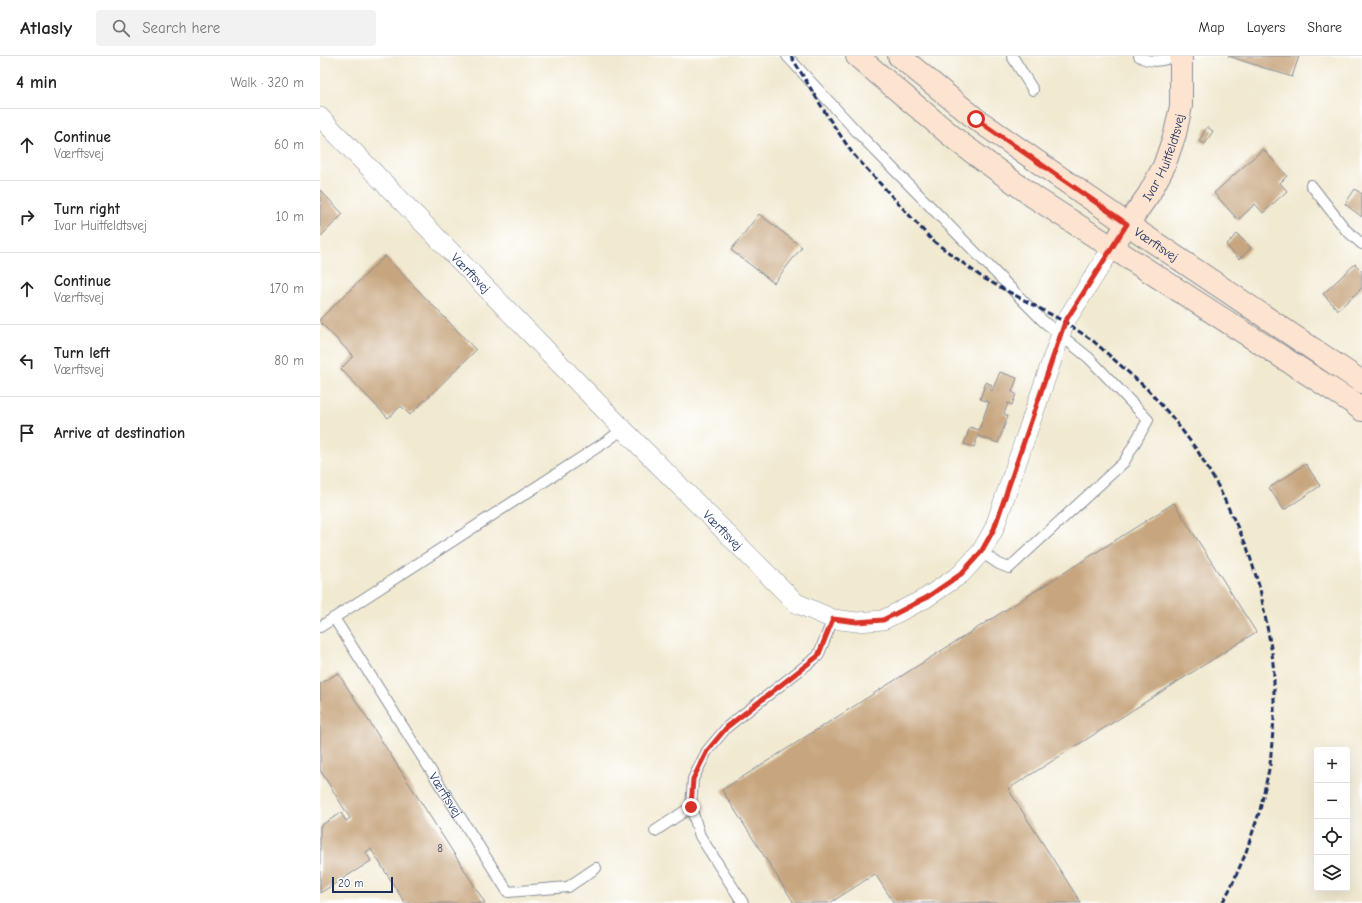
<!DOCTYPE html>
<html lang="en">
<head>
<meta charset="utf-8">
<style>
  body { margin:0; font-family:"Comic Neue",sans-serif; background:#f2f2f2; color:#222 }
  .controls { position:absolute; right:12px; bottom:12px; display:grid; overflow:hidden; border-radius:4px; box-shadow:0 4px 16px #0002 }
  .controls button { width:36px; height:36px; display:grid; place-items:center; padding:0; border:0; border-bottom:1px solid #e0e0e0; background:#fff; color:#222; font:20px sans-serif }
  .scale { position:absolute; left:12px; bottom:10px; width:61px; box-sizing:border-box; padding-left:4px; border:2px solid #1b2f5e; border-top:0; font-size:11px; line-height:14px; white-space:nowrap; color:#1b2f5e; -webkit-text-stroke:3px #fff; paint-order:stroke }
  .stop { position:absolute; width:12px; height:12px; margin:-9px; border:3px solid #d93025; border-radius:50%; background:#fff }
  .stop.end { background:#d93025; border-color:#fff; box-shadow:0 1px 4px #0008 }
  .list { margin:0; padding:0; list-style:none }
  h2 { display:flex; justify-content:space-between; align-items:center; height:52px; margin:0; padding:0 16px; font-size:17px }
  h2 small { font-size:13px; font-weight:400; color:#767676 }
  .list li { display:grid; grid-template-columns:26px 1fr auto; gap:12px; align-items:center; box-sizing:border-box; height:72px; padding:0 16px; border-top:1px solid #e0e0e0 }
  .list b { display:block; font-size:15px; white-space:nowrap }
  .list p { margin:0; font-size:13px; white-space:nowrap; color:#767676 }
  .list em { font-size:13px; font-style:normal; color:#767676 }
  .icon { flex:none; width:22px; height:22px; fill:none; stroke:currentColor; stroke-width:2; stroke-linecap:round; stroke-linejoin:round }
  .map { position:relative; flex:none; width:1042px; height:847px; overflow:hidden }
  header { display:flex; align-items:center; gap:24px; box-sizing:border-box; height:56px; padding:0 20px; background:#fff; border-bottom:1px solid #e0e0e0 }
  header strong { font-size:19px }
  nav { display:flex; gap:22px; margin-inline-start:auto; font-size:14px }
  .search { width:280px; height:36px; background:#f2f2f2; display:flex; align-items:center; gap:10px; box-sizing:border-box; padding:0 14px; border-radius:4px; color:#767676; font-size:15px }
  main { display:flex }
  aside { flex:1; background:#fff }
  .map>svg:first-child { display:block }
  .building { fill:#c7a67f }
  .lines { fill:none; stroke-linecap:round; stroke-linejoin:round }
  .lane-casing { stroke:#868c97; stroke-width:12 }
  .street-casing { stroke:#868c97; stroke-width:20 }
  .secondary-casing { stroke:#868c97; stroke-width:24 }
  .lane { stroke:#fff; stroke-width:10 }
  .street { stroke:#fff; stroke-width:19 }
  .secondary { stroke:#fde4d0; stroke-width:22 }
  .rail { stroke:#1b2f5e; stroke-width:3; stroke-dasharray:6 3; stroke-linecap:butt }
  .route { stroke:#d93025; stroke-width:5 }
  .labels { text-anchor:middle; stroke-width:3; stroke-linejoin:round; paint-order:stroke }
  .number-label { font-size:11px; fill:#464d66 }
  .street-label { font-size:13px; fill:#1b2f5e; stroke:#fff }
</style>
</head>
<body>
<header>
<strong>Atlasly</strong>
<div class="search"><svg class="icon" aria-label="search" viewBox="0 0 24 24"><circle cx="10" cy="10" r="6"/><path d="M15 15l6 6"/></svg>Search here</div>
<nav><a>Map</a><a>Layers</a><a>Share</a></nav>
</header>
<main>
<aside>
<h2>4 min<small>Walk · 320 m</small></h2>
<ul class="list">
<li><svg class="icon" aria-label="ahead" viewBox="0 0 24 24"><path d="M12 20V5M6 11l6-6 6 6"/></svg><div><b>Continue</b><p>Værftsvej</p></div><em>60 m</em></li>
<li><svg class="icon" aria-label="right" viewBox="0 0 24 24"><path d="M7 20v-9h11M14 6l5 5-5 5"/></svg><div><b>Turn right</b><p>Ivar Huitfeldtsvej</p></div><em>10 m</em></li>
<li><svg class="icon" aria-label="ahead" viewBox="0 0 24 24"><path d="M12 20V5M6 11l6-6 6 6"/></svg><div><b>Continue</b><p>Værftsvej</p></div><em>170 m</em></li>
<li><svg class="icon" aria-label="left" viewBox="0 0 24 24"><path d="M17 20v-9H6M10 6l-5 5 5 5"/></svg><div><b>Turn left</b><p>Værftsvej</p></div><em>80 m</em></li>
<li><svg class="icon" aria-label="arrive" viewBox="0 0 24 24"><path d="M6 21V4h12l-3 4 3 4H6"/></svg><div><b>Arrive at destination</b></div></li>
</ul>
</aside>
<div class="map">
<svg width="1042" height="847" viewBox="0 0 1042 847">
  <rect width="100%" height="100%" fill="#fff"/>
  <filter id="ink" filterUnits="userSpaceOnUse"><feTurbulence type="fractalNoise" baseFrequency=".025" numOctaves="2"/><feDisplacementMap in="SourceGraphic" scale="8" xChannelSelector="R" yChannelSelector="G"/><feConvolveMatrix kernelMatrix="1 2 1 2 8 2 1 2 1" color-interpolation-filters="sRGB"/></filter>
  <filter id="wash" filterUnits="userSpaceOnUse"><feTurbulence type="fractalNoise" baseFrequency=".012" numOctaves="4" result="noise"/><feDisplacementMap in="SourceGraphic" scale="16" xChannelSelector="R" yChannelSelector="G"/><feGaussianBlur stdDeviation="0.9" result="paint"/><feColorMatrix in="noise" values="0 0 0 0 0 0 0 0 0 0 0 0 0 0 0 0 0 1.4 0 .05"/><feComposite in="paint" operator="in"/></filter>
  <g filter="url(#wash)">
    <rect width="100%" height="100%" fill="#f1e9d0"/>
    <g id="blocks">
      <!-- building -->
      <path class="building" d="M908 0H979L972 21Z
        M887 71 893 75 885 88 879 85Z
        M943 93 967 120 960 127 967 135 943 157 935 148 918 164 894 137Z
        M1035 133 1042 138V161L1025 148Z
        M0 134 23 158 0 181Z
        M439 158 482 191 454 227 411 194Z
        M917 178 931 192 919 203 906 189Z
        M65 200 156 294 90 359 81 350 68 362 21 313 33 300 0 266V263Z
        M1035 208 1042 215V232L1018 254 1003 238Z
        M680 316 697 322 692 336 696 338 692 349 688 347 684 358 688 360 678 387 658 380 654 391 644 388 650 371 659 374 669 346 660 343 666 326 672 329 670 334 672 335Z
        M986 408 1000 430 964 454 949 432Z
        M854 447 936 576 688 733 761 847H574L555 818 510 847H474L402 734Z
        M18 617 140 807 165 847H85L51 793 46 796 51 805 0 837V770L21 757 26 765 30 762 0 714V628Z"/>
    </g>
  </g>
  <g filter="url(#ink)">
    <use href="#blocks" fill-opacity="0" stroke="#868c97" stroke-width="1"/>
    <g class="lines">
      <defs>
        <g id="lane">
          <path d="M467 0 539 78 723 265 769 302 828 364 804 406 689 512 679 508 661 496"/>
          <path d="M692 0 713 34"/>
          <path d="M819 0C833 9 845 3 859 0"/>
          <path d="M991 129 1026 174 1042 188"/>
          <path id="s1" d="M14 562 188 836 248 831 276 812"/>
          <path d="M0 571 287 385 303 373"/>
          <path d="M335 775 371 751"/>
          <path d="M423 847 380 780 371 751 373 723 387 695 407 671 498 600 513 563"/>
        </g>
        <g id="street">
          <path id="s2" d="M0 61 303 373 476 547 513 563 537 566 563 564 606 542 641 518 661 496 674 473 745 266 792 192"/>
        </g>
        <g id="secondary">
          <path d="M537 0 640 87 714 141 1033 347 1042 354"/>
          <path id="s3" d="M579 0 656 63 807 168 1042 326"/>
          <path id="s4" d="M800 179 829 138 844 110 855 78 861 50V0"/>
        </g>
      </defs>
      <!-- lane casing -->
      <use href="#lane" class="lane-casing"/>
      <!-- street casing -->
      <use href="#street" class="street-casing"/>
      <!-- secondary casing -->
      <use href="#secondary" class="secondary-casing"/>
      <!-- lane -->
      <use href="#lane" class="lane"/>
      <!-- street -->
      <use href="#street" class="street"/>
      <!-- secondary -->
      <use href="#secondary" class="secondary"/>
      <!-- rail -->
      <path class="rail" d="M471 0 508 61 533 98 612 184 663 222 745 266 772 284 827 333 852 361 877 394 898 430 927 491 940 533 952 597 954 618V663L950 709 940 754 925 799 910 833 902 847"/>
    </g>
  </g>
  <g class="lines" filter="url(#ink)">
    <!-- route -->
    <path class="route" d="M371 751 373 723 387 695 407 671 498 600 513 563 537 566 563 564 606 542 641 518 661 496 674 473 745 266 807 168 656 63"/>
  </g>
  <g class="labels">
    <!-- number labels -->
    <g class="number-label">
      <text x="120" y="796">8</text>
    </g>
    <!-- street labels -->
    <g class="street-label">
      <text dy="5" stroke="none"><textPath href="#s4" startOffset="90">Ivar Huitfeldtsvej</textPath></text>
      <text dy="5" stroke="none"><textPath href="#s3" startOffset="319">Værftsvej</textPath></text>
      <text dy="5" stroke="none"><textPath href="#s2" startOffset="217">Værftsvej</textPath></text>
      <text dy="5" stroke="none"><textPath href="#s2" startOffset="577">Værftsvej</textPath></text>
      <text dy="5" stroke="none"><textPath href="#s1" startOffset="209">Værftsvej</textPath></text>
    </g>
  </g>
</svg>
<div class="controls">
<button>+</button>
<button>−</button>
<button><svg class="icon" aria-label="locate" viewBox="0 0 24 24"><circle cx="12" cy="12" r="6"/><path d="M12 2v4M12 18v4M2 12h4M18 12h4"/></svg></button>
<button><svg class="icon" aria-label="layers" viewBox="0 0 24 24"><path d="M12 4l9 5-9 5-9-5zM3 14l9 5 9-5"/></svg></button>
</div>
<div class="scale">20 m</div>
<div class="stop" style="left:656px;top:63px"></div>
<div class="stop end" style="left:371px;top:751px"></div>
</div>
</main>
</body>
</html>
